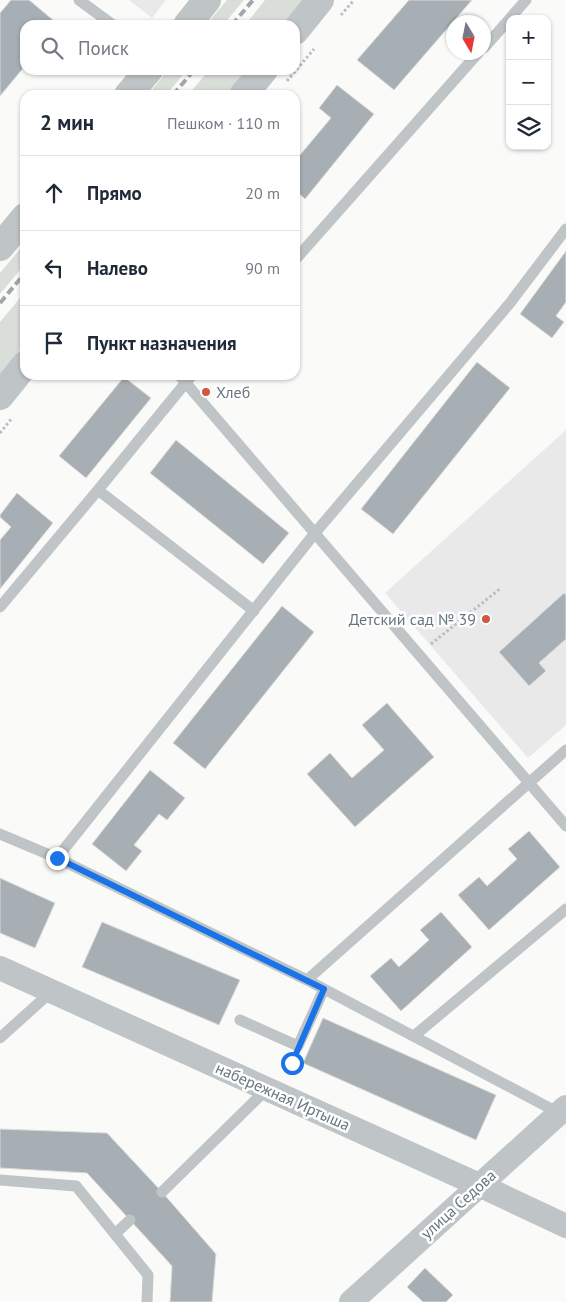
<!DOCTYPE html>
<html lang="ru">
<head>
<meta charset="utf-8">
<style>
  body { margin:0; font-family:"PT Sans",sans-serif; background:#f6f6f7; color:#1f2937 }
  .controls { position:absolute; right:15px; top:15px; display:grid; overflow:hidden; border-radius:10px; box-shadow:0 1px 4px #0004 }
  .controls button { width:45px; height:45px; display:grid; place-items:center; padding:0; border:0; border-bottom:1px solid #e0e1e3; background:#fff; color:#1f2937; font:25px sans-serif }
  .compass { position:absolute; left:446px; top:15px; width:45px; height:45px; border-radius:50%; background:#fff; box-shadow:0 1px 4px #0004; rotate:170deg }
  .stop { position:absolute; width:15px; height:15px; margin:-11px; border:4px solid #1a73e8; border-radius:50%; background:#fff }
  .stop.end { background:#1a73e8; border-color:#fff; box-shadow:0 1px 5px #0008 }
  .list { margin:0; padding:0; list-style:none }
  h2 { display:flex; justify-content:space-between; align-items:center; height:65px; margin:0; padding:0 20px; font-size:21px }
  h2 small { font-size:16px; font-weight:400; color:#747a83 }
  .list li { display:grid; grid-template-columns:32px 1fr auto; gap:15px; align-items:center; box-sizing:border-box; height:75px; padding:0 20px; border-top:1px solid #e0e1e3 }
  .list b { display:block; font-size:19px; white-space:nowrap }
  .list em { font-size:16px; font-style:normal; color:#747a83 }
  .icon { flex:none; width:28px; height:28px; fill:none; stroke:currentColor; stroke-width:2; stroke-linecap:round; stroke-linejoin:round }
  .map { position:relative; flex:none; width:566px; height:1302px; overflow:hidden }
  .search { position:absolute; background:#fff; box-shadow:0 1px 4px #0004; left:20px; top:20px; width:280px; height:55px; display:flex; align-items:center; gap:12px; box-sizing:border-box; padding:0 18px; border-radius:15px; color:#747a83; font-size:19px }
  .panel { position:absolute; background:#fff; box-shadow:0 1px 4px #0004; left:20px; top:90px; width:280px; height:290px; border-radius:15px }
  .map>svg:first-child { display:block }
  .built { fill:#e8e9e8 }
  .green { fill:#daded8 }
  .building { fill:#a7afb4; stroke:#dcdcda }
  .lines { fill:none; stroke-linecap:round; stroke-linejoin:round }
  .path { stroke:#babec0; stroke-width:3; stroke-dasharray:2.5 2.5; stroke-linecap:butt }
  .service { stroke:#bfc4c7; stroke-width:11 }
  .minor { stroke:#bfc4c7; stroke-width:24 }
  .tertiary { stroke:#bfc4c7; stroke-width:28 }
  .rail { stroke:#a0a7ab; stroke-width:4; stroke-dasharray:8 4; stroke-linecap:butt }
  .route { stroke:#1a73e8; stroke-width:6 }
  .poi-dot { fill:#d05741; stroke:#fff; stroke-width:2 }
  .labels { text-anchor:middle; stroke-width:5; stroke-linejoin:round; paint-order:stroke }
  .poi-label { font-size:16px; fill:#67777f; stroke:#fff; text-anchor:start }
  .street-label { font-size:16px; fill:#67777f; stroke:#fff }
</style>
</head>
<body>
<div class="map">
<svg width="566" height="1302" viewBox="0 0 566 1302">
  <rect width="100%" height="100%" fill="#fafaf8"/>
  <!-- built -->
  <path class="built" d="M129 0H166L152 18Z
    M566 430V725L528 758 385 593Z"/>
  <!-- green -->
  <path class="green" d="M227 0H244L223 25H206Z
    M265 0H303L283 25H245Z
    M168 70H187L166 95H148Z
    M209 70H246L225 95H188Z
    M25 243V264L0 294V273Z
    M25 292V344L0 376V322Z"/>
  <!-- building -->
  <path class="building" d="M11 0H29L59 25H25V66L0 96V13Z
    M409 0H472L394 90 357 60Z
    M337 85 374 114 305 199 295 190V151L300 155 331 118 319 108Z
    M566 251V302L556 316 564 322 552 338 520 314Z
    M477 362 510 388 393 534 361 509Z
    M124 377 151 398 86 478 59 456Z
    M176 440 289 533 263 564 150 473Z
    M17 493 53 523 0 589V540L11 527 0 517V515Z
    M564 593 566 595V639L539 663 546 671 529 686 499 652Z
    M282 606 314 632 205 769 173 743Z
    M387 703 434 757 355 827 307 774 330 753 352 778 384 750 362 725Z
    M150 770 185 798 167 820 159 814 134 845 142 851 126 871 92 844Z
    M529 831 560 867 489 930 458 895 479 877 487 886 517 859 508 849Z
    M0 878 55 903 35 948 0 933Z
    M441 912 472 947 401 1011 370 976 391 958 399 967 429 940 420 930Z
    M102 922 240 980 219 1025 82 967Z
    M323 1018 496 1095 476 1140 303 1063Z
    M0 1129 107 1133 162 1192 216 1254 212 1302H170L172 1266 87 1173 0 1168Z
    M425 1268 453 1295 446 1302H423L407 1287Z"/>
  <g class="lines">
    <!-- path -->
    <path class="path" d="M341 15 354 0
      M287 81 314 49
      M0 433 12 418
      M431 644 501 588
      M288 1074 292 1060"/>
    <!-- service -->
    <path class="service" d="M79 0 113 25
      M484 48 526 0
      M295 260 479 52
      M179 375 566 826
      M98 490 254 611
      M0 607 98 490 192 375
      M0 834 57 858 315 533 510 303 566 229
      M57 858 307 980 559 1113
      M307 980 566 750
      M240 1020 298 1046 324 989
      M414 1036 566 909
      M0 1038 52 991
      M0 1180 76 1186 148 1275 147 1302
      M162 1192 267 1089
      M116 1233 130 1220"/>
    <!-- minor -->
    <path class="minor" d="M0 968 479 1185 566 1226
      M351 1302 566 1107"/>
    <!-- tertiary -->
    <path class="tertiary" d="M187 25 207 0
      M295 31 320 0
      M128 95 149 70
      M243 95 264 70
      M0 247 25 217
      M0 396 25 365"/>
    <!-- rail -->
    <path class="rail" d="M232 25 253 0
      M173 95 194 70
      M0 303 25 273"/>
  </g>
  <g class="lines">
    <!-- route -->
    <path class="route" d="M57 858 324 989 292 1063"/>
  </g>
  <!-- markers -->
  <g class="poi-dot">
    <circle cx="206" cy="392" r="5"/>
    <circle cx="486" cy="619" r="5"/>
  </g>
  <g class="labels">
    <!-- poi labels -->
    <g class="poi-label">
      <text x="216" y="398">Хлеб</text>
      <text x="476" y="625" text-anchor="end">Детский сад № 39</text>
    </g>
    <!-- street labels -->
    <g class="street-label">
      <text transform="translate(283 1096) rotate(24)" y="6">набережная Иртыша</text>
      <text transform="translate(458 1204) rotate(-42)" y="6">улица Седова</text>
    </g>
  </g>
</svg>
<div class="controls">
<button>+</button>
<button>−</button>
<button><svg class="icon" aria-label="layers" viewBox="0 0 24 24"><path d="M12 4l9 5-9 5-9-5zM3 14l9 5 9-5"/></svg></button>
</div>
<svg class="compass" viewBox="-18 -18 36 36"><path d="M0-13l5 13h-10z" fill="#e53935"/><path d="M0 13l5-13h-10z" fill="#747a83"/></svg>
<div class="stop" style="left:292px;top:1063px"></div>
<div class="stop end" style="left:57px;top:858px"></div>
<div class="search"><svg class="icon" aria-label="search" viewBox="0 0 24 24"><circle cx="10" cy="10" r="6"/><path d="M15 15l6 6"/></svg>Поиск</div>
<section class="panel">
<h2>2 мин<small>Пешком · 110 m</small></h2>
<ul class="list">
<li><svg class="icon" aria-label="ahead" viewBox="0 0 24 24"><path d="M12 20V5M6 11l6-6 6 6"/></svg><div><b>Прямо</b></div><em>20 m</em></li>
<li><svg class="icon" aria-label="left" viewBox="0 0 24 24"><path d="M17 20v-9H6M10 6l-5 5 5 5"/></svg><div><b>Налево</b></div><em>90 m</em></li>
<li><svg class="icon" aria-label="arrive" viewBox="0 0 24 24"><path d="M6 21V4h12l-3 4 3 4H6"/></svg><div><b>Пункт назначения</b></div></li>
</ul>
</section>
</div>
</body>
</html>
